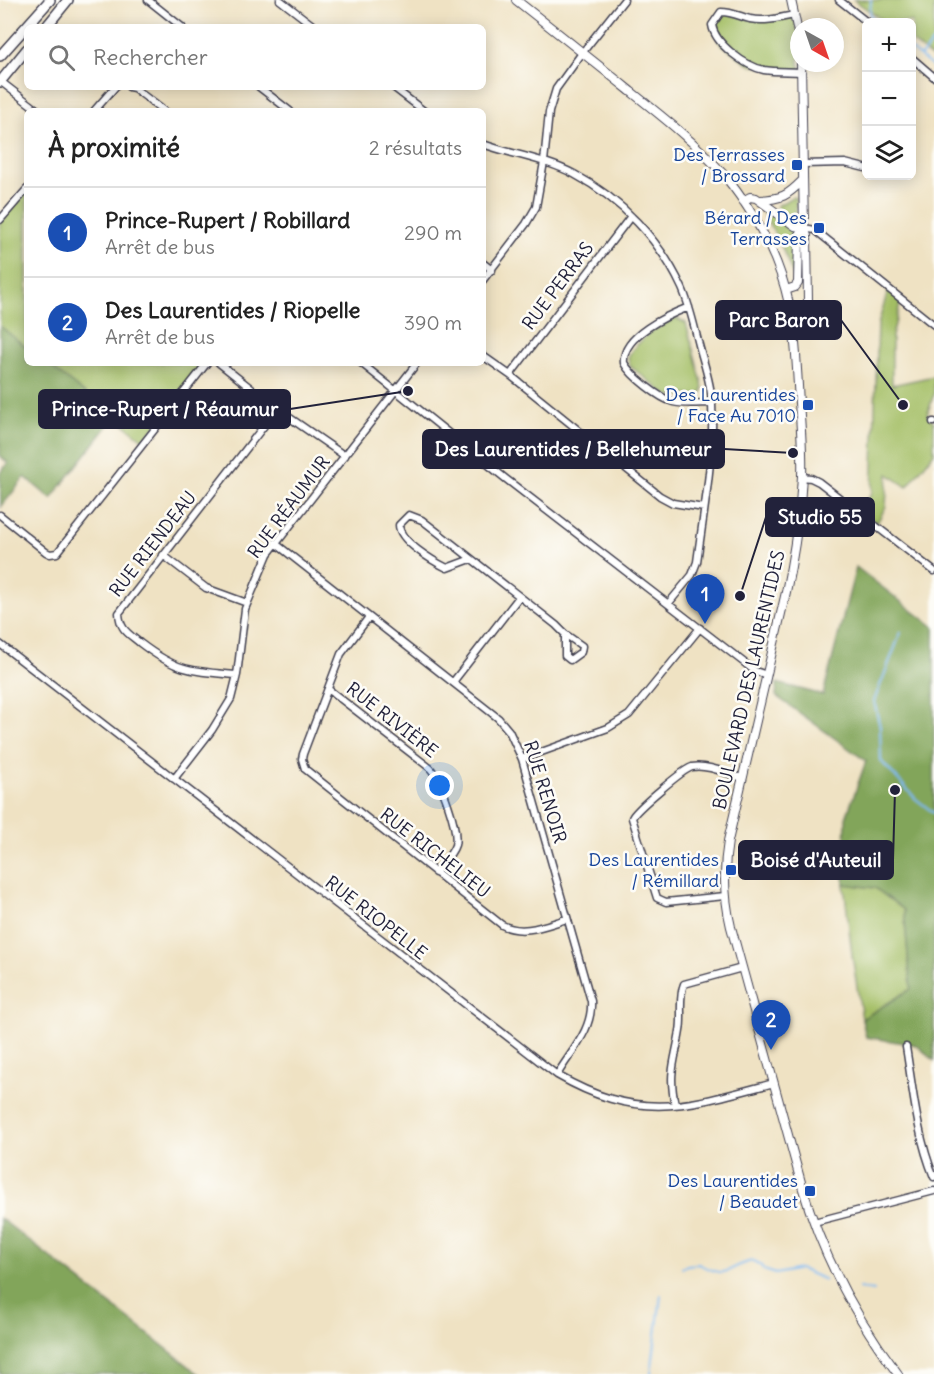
<!DOCTYPE html>
<html lang="fr">
<head>
<meta charset="utf-8">
<style>
  body { margin:0; font-family:Delius,sans-serif; background:#f2f2f2; color:#222 }
  .controls { position:absolute; right:18px; top:18px; display:grid; overflow:hidden; border-radius:9px; box-shadow:0 3px 15px #0003 }
  .controls button { width:54px; height:54px; display:grid; place-items:center; padding:0; border:0; border-bottom:2px solid #e0e0e0; background:#fff; color:#222; font:30px sans-serif }
  .compass { position:absolute; left:790px; top:18px; width:54px; height:54px; border-radius:50%; background:#fff; box-shadow:0 3px 15px #0003; rotate:140deg }
  .you { position:absolute; left:440px; top:786px; width:21px; height:21px; margin:-15px; border:4px solid #fff; border-radius:50%; background:#1a73e8; box-shadow:0 0 0 9px #1a73e833 }
  .badge { display:grid; place-items:center; width:39px; height:39px; border-radius:50%; background:#d93025; color:#fff; font-size:20px; font-weight:700 }
  .pin { position:absolute; translate:-50% -50px; filter:drop-shadow(0 2px 3px #0008) }
  .pin::after { content:''; position:absolute; top:32px; width:21px; height:18px; background:inherit; clip-path:polygon(0 0,100% 0,50% 100%) }
  .list { margin:0; padding:0; list-style:none }
  h2 { display:flex; justify-content:space-between; align-items:center; height:78px; margin:0; padding:0 24px; font-size:26px }
  h2 small { font-size:20px; font-weight:400; color:#767676 }
  .list li { display:grid; grid-template-columns:39px 1fr auto; gap:18px; align-items:center; box-sizing:border-box; height:90px; padding:0 24px; border-top:2px solid #e0e0e0 }
  .list b { display:block; font-size:22px; white-space:nowrap }
  .list p { margin:0; font-size:20px; white-space:nowrap; color:#767676 }
  .list em { font-size:20px; font-style:normal; color:#767676 }
  .icon { flex:none; width:33px; height:33px; fill:none; stroke:currentColor; stroke-width:2; stroke-linecap:round; stroke-linejoin:round }
  .map { position:relative; flex:none; width:934px; height:1374px; overflow:hidden }
  .search { position:absolute; background:#fff; box-shadow:0 3px 15px #0003; left:24px; top:24px; width:462px; height:66px; display:flex; align-items:center; gap:15px; box-sizing:border-box; padding:0 21px; border-radius:9px; color:#767676; font-size:22px }
  .panel { position:absolute; background:#fff; box-shadow:0 3px 15px #0003; left:24px; top:108px; width:462px; height:258px; border-radius:9px }
  .map>svg:first-child { display:block }
  .green { fill:#a3be64; stroke:#627050; stroke-width:1.5 }
  .forest { fill:#82a55a; stroke:#52644a; stroke-width:1.5 }
  .lines { fill:none; stroke-linecap:round; stroke-linejoin:round }
  .stream { stroke:#80bbf2; stroke-width:2 }
  .minor-casing { stroke:#413f4f; stroke-width:9 }
  .tertiary-casing { stroke:#413f4f; stroke-width:10 }
  .secondary-casing { stroke:#413f4f; stroke-width:12 }
  .minor { stroke:#fff; stroke-width:6 }
  .tertiary { stroke:#fff; stroke-width:8 }
  .secondary { stroke:#fff; stroke-width:9 }
  .transit-dot { fill:#1a4fb4; stroke:#fdfcf7; stroke-width:2 }
  .labels { text-anchor:middle; stroke-width:5; stroke-linejoin:round; paint-order:stroke }
  .transit-label { font-size:18px; fill:#164399; stroke:#fdfcf7; text-anchor:end }
  .street-label { font-size:18px; fill:#22223b; stroke:#fdfcf7 }
  .leader { fill:none; stroke:#22223b; stroke-width:2 }
  .callout-dot { fill:#22223b; stroke:#fdfcf7; stroke-width:2 }
  .callout { fill:#22223b; stroke:#22223b; stroke-width:2 }
  .callout-label { font-size:20px; text-anchor:middle; font-weight:bold; fill:#fff }
</style>
</head>
<body>
<div class="map">
<svg width="934" height="1374" viewBox="0 0 934 1374">
  <rect width="100%" height="100%" fill="#fdfcf7"/>
  <filter id="ink" filterUnits="userSpaceOnUse"><feTurbulence type="fractalNoise" baseFrequency=".0167" numOctaves="2"/><feDisplacementMap in="SourceGraphic" scale="12" xChannelSelector="R" yChannelSelector="G"/><feConvolveMatrix kernelMatrix="1 2 1 2 8 2 1 2 1" color-interpolation-filters="sRGB"/></filter>
  <filter id="wash" filterUnits="userSpaceOnUse"><feTurbulence type="fractalNoise" baseFrequency=".008" numOctaves="4" result="noise"/><feDisplacementMap in="SourceGraphic" scale="24" xChannelSelector="R" yChannelSelector="G"/><feGaussianBlur stdDeviation="1.35" result="paint"/><feColorMatrix in="noise" values="0 0 0 0 0 0 0 0 0 0 0 0 0 0 0 0 0 1.4 0 .05"/><feComposite in="paint" operator="in"/></filter>
  <g filter="url(#wash)">
    <rect width="100%" height="100%" fill="#efe2c3"/>
    <!-- green -->
    <path class="green" d="M854 0H934V59L912 42V22H885Z
      M721 12 750 19 794 15 799 37V63L802 72 750 65 719 42 712 25Z
      M27 189V348L0 326V220Z
      M792 197 796 198V212L790 217 779 210 777 206Z
      M759 206 793 230 795 239V280L781 245Z
      M888 291 901 300 892 336V385L934 376V394L927 415 934 422V453L907 487 888 474 886 506 877 523 861 510 872 493 878 324Z
      M675 318 686 323 702 383 703 390 700 395 668 396 630 366 628 358 632 350 650 332Z
      M46 363H206L144 440Z
      M844 884 875 888 904 910 911 989 862 1019 852 955Z"/>
    <!-- forest -->
    <path class="forest" d="M0 326 27 348V363H46L115 417 51 499 25 477 1 507 0 473 8 463 0 456Z
      M856 567 934 627V1061L917 1045 866 1037 862 1019 911 989 904 910 875 888 844 884 846 818 866 761 776 696 777 683 823 695Z
      M0 1218 199 1374H0Z"/>
    <g class="lines">
      <!-- stream -->
      <path class="stream" d="M871 0 870 15 877 22
        M912 50 934 68
        M921 56 934 40
        M901 632 874 701 880 727 881 761 916 799 934 813
        M682 1268 687 1265 699 1264C730 1282 726 1266 753 1261L760 1264 764 1270 776 1274 800 1269 825 1280
        M859 1288 874 1291
        M651 1374 661 1295"/>
    </g>
  </g>
  <g filter="url(#ink)">
    <g class="lines">
      <defs>
        <path id="minor" d="M148 0 182 27
          M280 0 315 27
          M839 0 867 22
          M794 15C780 18 764 22 750 19 739 16 732 12 721 12L712 25C715 44 745 66 764 70 776 72 789 71 802 72
          M912 58 934 77
          M0 81 39 111
          M129 87 134 88 164 111
          M259 87 290 111
          M393 87 424 111
          M94 111 115 87
          M483 144C513 155 546 159 574 174 621 199 660 240 682 288 690 306 694 326 699 345 704 364 711 383 712 403 714 456 704 510 697 562L692 575 668 604
          M803 164 845 163 865 168
          M0 220 27 189
          M804 228 815 230 934 325
          M483 263 492 270
          M483 280 526 224 536 207 544 162 549 112 556 89 582 53 624 0
          M689 307C668 315 621 336 624 363 631 376 659 398 673 402 684 405 700 403 712 403
          M483 356 510 375 660 496 673 503 704 508
          M219 363 277 409 345 456
          M361 363 506 479 755 671 767 675
          M510 375 631 216
          M933 422H934
          M802 477 811 478 819 482 934 571
          M0 515 46 552 50 554 57 553 207 363
          M275 543 498 718 509 731 522 759 591 1001C593 1030 571 1051 557 1075
          M163 555 206 588 247 603
          M471 559 447 568C433 561 399 541 399 525L409 515 422 520 556 625 565 634 582 646 581 652 570 660 565 656V634
          M369 617 341 654 303 754 302 759 305 769 502 925C523 936 546 925 567 919
          M0 644 557 1075C640 1123 688 1106 774 1083
          M237 675C191 671 178 672 140 643 128 633 120 630 119 613L277 409
          M453 682 519 597
          M328 689 430 768C441 780 459 829 455 845 452 855 442 864 435 873
          M522 759 608 728 629 715 700 628
          M174 779 212 730 231 699 237 675 245 609 268 554 417 363
          M725 896 666 902 657 898 632 818C635 810 684 769 692 767 707 764 728 774 742 778
          M906 1047C913 1090 917 1136 934 1177
          M675 1105C668 1072 675 1062 680 1031 683 1016 678 998 684 984L742 968
          M814 1222 934 1191"/>
        <path id="tertiary" d="M516 0C554 30 592 60 629 90 663 117 696 143 724 175 754 212 779 257 789 304 796 336 797 370 799 403 801 427 803 451 802 476 800 515 794 554 786 592L728 841C723 870 724 898 731 927L802 1186C822 1255 855 1317 898 1374
          M791 0 799 37
          M759 200C782 199 787 196 803 180
          M743 201 750 197 756 198 795 226 804 228
          M786 290 795 287 798 283 799 236 804 228
          M792 320 803 315 808 301 807 236 804 228 801 63"/>
        <path id="secondary" d="M46 27 68 0
          M0 56 50 0
          M0 82 27 49"/>
      </defs>
      <!-- minor casing -->
      <use href="#minor" class="minor-casing"/>
      <!-- tertiary casing -->
      <use href="#tertiary" class="tertiary-casing"/>
      <!-- secondary casing -->
      <use href="#secondary" class="secondary-casing"/>
      <!-- minor -->
      <use href="#minor" class="minor"/>
      <!-- tertiary -->
      <use href="#tertiary" class="tertiary"/>
      <!-- secondary -->
      <use href="#secondary" class="secondary"/>
    </g>
  </g>
  <!-- markers -->
  <g class="transit-dot">
    <rect x="791" y="159" width="12" height="12" rx="3"/>
    <rect x="813" y="222" width="12" height="12" rx="3"/>
    <rect x="802" y="399" width="12" height="12" rx="3"/>
    <rect x="725" y="864" width="12" height="12" rx="3"/>
    <rect x="804" y="1185" width="12" height="12" rx="3"/>
  </g>
  <g class="labels">
    <!-- transit labels -->
    <g class="transit-label">
      <text x="785" y="161">Des Terrasses<tspan x="785" dy="21">/ Brossard</tspan></text>
      <text x="807" y="224">Bérard / Des<tspan x="807" dy="21">Terrasses</tspan></text>
      <text x="796" y="401">Des Laurentides<tspan x="796" dy="21">/ Face Au 7010</tspan></text>
      <text x="719" y="866">Des Laurentides<tspan x="719" dy="21">/ Rémillard</tspan></text>
      <text x="798" y="1187">Des Laurentides<tspan x="798" dy="21">/ Beaudet</tspan></text>
    </g>
    <!-- street labels -->
    <g class="street-label">
      <text transform="translate(558 286) rotate(-53)" y="6">RUE PERRAS</text>
      <text transform="translate(289 507) rotate(-53)" y="6">RUE RÉAUMUR</text>
      <text transform="translate(153 544) rotate(-52)" y="6">RUE RIENDEAU</text>
      <text transform="translate(749 680) rotate(-77)" y="6">BOULEVARD DES LAURENTIDES</text>
      <text transform="translate(392 720) rotate(38)" y="6">RUE RIVIÈRE</text>
      <text transform="translate(545 792) rotate(73)" y="6">RUE RENOIR</text>
      <text transform="translate(435 853) rotate(38)" y="6">RUE RICHELIEU</text>
      <text transform="translate(376 918) rotate(38)" y="6">RUE RIOPELLE</text>
    </g>
  </g>
  <!-- callouts -->
  <path class="leader" d="M903 405L841 320M408 391L290 409M793 453L724 449M740 596L766 517M895 790L893 860"/>
  <g class="callout-dot">
    <circle cx="903" cy="405" r="6"/>
    <circle cx="408" cy="391" r="6"/>
    <circle cx="793" cy="453" r="6"/>
    <circle cx="740" cy="596" r="6"/>
    <circle cx="895" cy="790" r="6"/>
  </g>
  <g class="callout">
    <rect x="716" y="301" width="125" height="38" rx="6"/>
    <rect x="39" y="390" width="251" height="38" rx="6"/>
    <rect x="423" y="430" width="301" height="38" rx="6"/>
    <rect x="766" y="498" width="108" height="38" rx="6"/>
    <rect x="739" y="841" width="154" height="38" rx="6"/>
  </g>
  <g class="callout-label">
    <text x="779" y="327">Parc Baron</text>
    <text x="165" y="416">Prince-Rupert / Réaumur</text>
    <text x="573" y="456">Des Laurentides / Bellehumeur</text>
    <text x="820" y="524">Studio 55</text>
    <text x="816" y="867">Boisé d'Auteuil</text>
  </g>
</svg>
<div class="controls">
<button>+</button>
<button>−</button>
<button><svg class="icon" aria-label="layers" viewBox="0 0 24 24"><path d="M12 4l9 5-9 5-9-5zM3 14l9 5 9-5"/></svg></button>
</div>
<svg class="compass" viewBox="-18 -18 36 36"><path d="M0-13l5 13h-10z" fill="#e53935"/><path d="M0 13l5-13h-10z" fill="#767676"/></svg>
<div class="you"></div>
<div class="pin badge" style="left:705px;top:624px;background:#1a4fb4">1</div>
<div class="pin badge" style="left:771px;top:1050px;background:#1a4fb4">2</div>
<div class="search"><svg class="icon" aria-label="search" viewBox="0 0 24 24"><circle cx="10" cy="10" r="6"/><path d="M15 15l6 6"/></svg>Rechercher</div>
<section class="panel">
<h2>À proximité<small>2 résultats</small></h2>
<ul class="list">
<li><span class="badge" style="background:#1a4fb4">1</span><div><b>Prince-Rupert / Robillard</b><p>Arrêt de bus</p></div><em>290 m</em></li>
<li><span class="badge" style="background:#1a4fb4">2</span><div><b>Des Laurentides / Riopelle</b><p>Arrêt de bus</p></div><em>390 m</em></li>
</ul>
</section>
</div>
</body>
</html>
